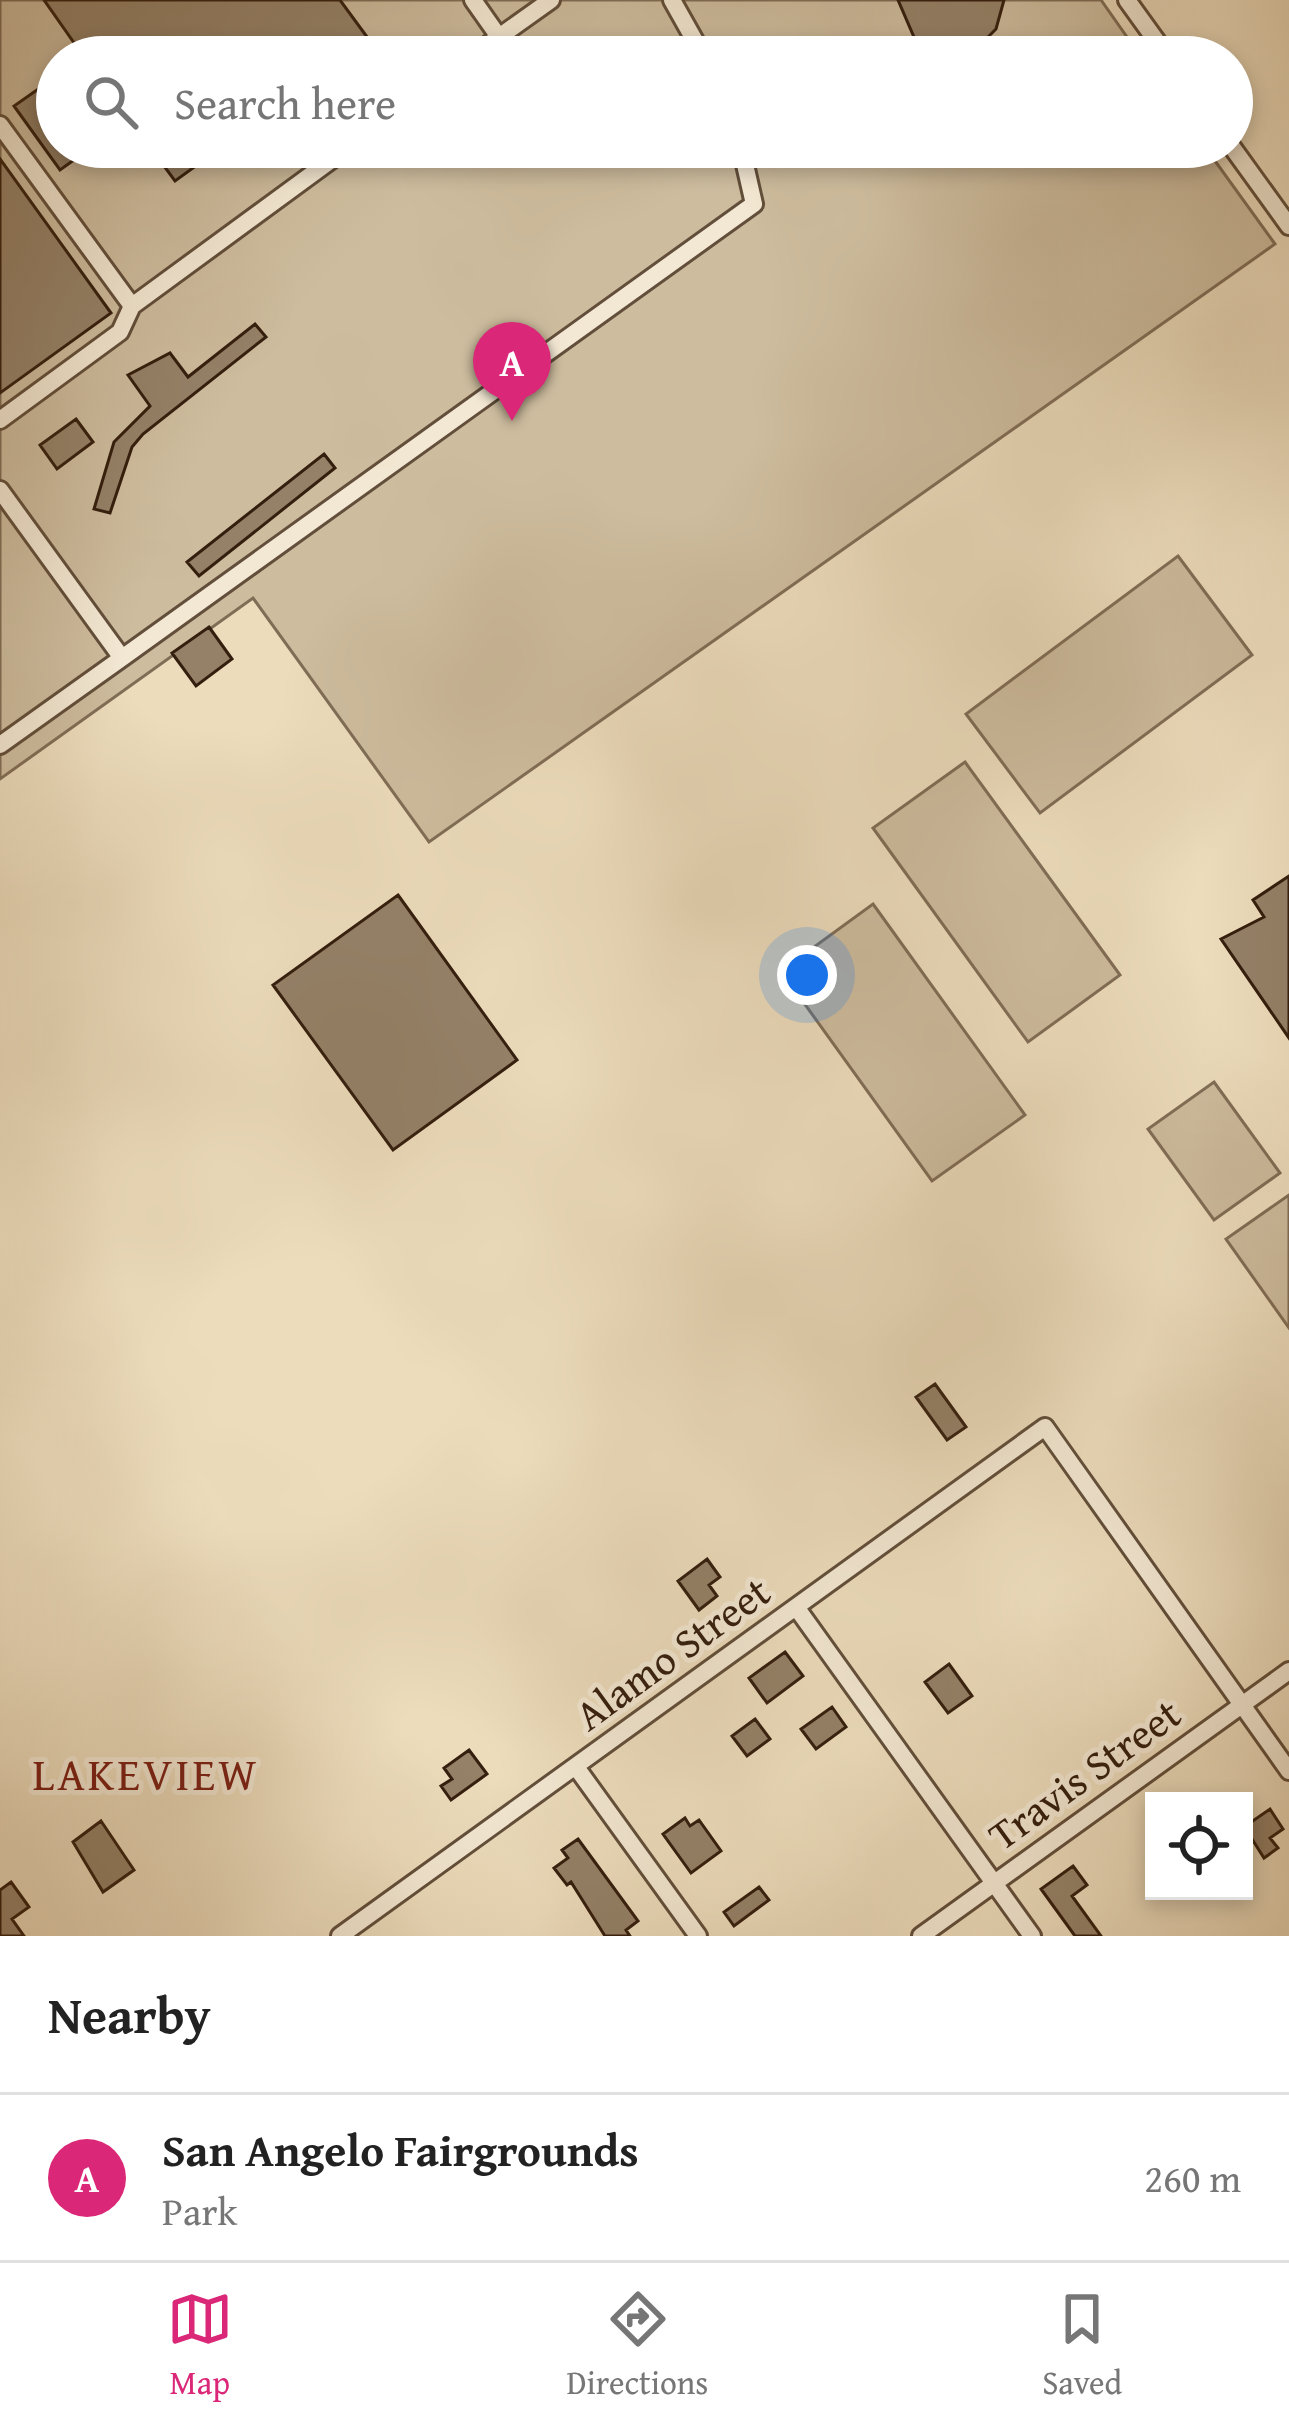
<!DOCTYPE html>
<html lang="en">
<head>
<meta charset="utf-8">
<style>
  body { margin:0; font-family:"Gentium Book Plus",serif; background:#f6f6f6; color:#222 }
  .controls { position:absolute; right:36px; bottom:36px; display:grid; overflow:hidden; border-radius:0px; box-shadow:0 6px 18px #0003 }
  .controls button { width:108px; height:108px; display:grid; place-items:center; padding:0; border:0; border-bottom:3px solid #e0e0e0; background:#fff; color:#222; font:60px sans-serif }
  .you { position:absolute; left:807px; top:975px; width:42px; height:42px; margin:-30px; border:9px solid #fff; border-radius:50%; background:#1a73e8; box-shadow:0 0 0 18px #1a73e833 }
  .badge { display:grid; place-items:center; width:78px; height:78px; border-radius:50%; background:#db2777; color:#fff; font-size:39px; font-weight:700 }
  .pin { position:absolute; translate:-50% -99px; filter:drop-shadow(0 3px 6px #0008) }
  .pin::after { content:''; position:absolute; top:63px; width:42px; height:36px; background:inherit; clip-path:polygon(0 0,100% 0,50% 100%) }
  .list { margin:0; padding:0; list-style:none }
  h2 { display:flex; justify-content:space-between; align-items:center; height:156px; margin:0; padding:0 48px; font-size:51px }
  h2 small { font-size:39px; font-weight:400; color:#767676 }
  .list li { display:grid; grid-template-columns:78px 1fr auto; gap:36px; align-items:center; box-sizing:border-box; height:168px; padding:0 48px; border-top:3px solid #e0e0e0 }
  .list b { display:block; font-size:45px; white-space:nowrap }
  .list p { margin:0; font-size:39px; white-space:nowrap; color:#767676 }
  .list em { font-size:39px; font-style:normal; color:#767676 }
  .icon { flex:none; width:66px; height:66px; fill:none; stroke:currentColor; stroke-width:2; stroke-linecap:round; stroke-linejoin:round }
  .map { position:relative; flex:none; width:1289px; height:1936px; overflow:hidden }
  .search { position:absolute; background:#fff; box-shadow:0 6px 18px #0003; left:36px; right:36px; top:36px; height:132px; display:flex; align-items:center; gap:30px; box-sizing:border-box; padding:0 42px; border-radius:66px; color:#767676; font-size:45px }
  .sheet { height:324px; background:#fff }
  nav { display:flex; justify-content:space-around; align-items:center; box-sizing:border-box; height:168px; border-top:3px solid #e0e0e0; background:#fff; font-size:33px; color:#767676 }
  nav a { display:grid; justify-items:center; gap:6px }
  nav .on { color:#db2777 }
  .map>svg:first-child { display:block }
  .green { fill:#cdbc9e; stroke:#806d56; stroke-width:3 }
  .building { fill:#948168; stroke:#341e0e; stroke-width:3 }
  .lines { fill:none; stroke-linecap:round; stroke-linejoin:round }
  .minor-casing { stroke:#624e3a; stroke-width:22 }
  .minor { stroke:#f3e8d3; stroke-width:16 }
  .labels { text-anchor:middle; stroke-width:10; stroke-linejoin:round; paint-order:stroke }
  .street-label { font-size:42px; fill:#341e0e; stroke:#f3e8d3 }
  .neighbourhood-label { font-size:45px; letter-spacing:3px; fill:#7a1f14; stroke:#f3e8d3 }
</style>
</head>
<body>
<div class="map">
<svg width="1289" height="1936" viewBox="0 0 1289 1936">
  <rect width="100%" height="100%" fill="#ecdcbc"/>
  <filter id="stains"><feTurbulence type="fractalNoise" baseFrequency=".00167" numOctaves="4"/><feColorMatrix values="0 0 0 0 .2 0 0 0 0 .09 0 0 0 0 .02 0 0 0 .5 -.17"/></filter>
  <radialGradient id="worn" r=".72"><stop offset=".6" stop-color="#630" stop-opacity="0"/><stop offset="1" stop-color="#630" stop-opacity=".3"/></radialGradient>
  <!-- green -->
  <path class="green" d="M0 0H1101L1141 57H57V147H1205L1275 244 429 842 253 598 0 779Z
    M1178 556 1252 655 1040 813 966 714Z
    M965 762 1120 975 1028 1042 873 828Z
    M873 904 1025 1115 932 1181 781 971Z
    M1214 1082 1280 1173 1214 1220 1148 1129Z
    M1289 1195V1328L1226 1239Z"/>
  <!-- building -->
  <path class="building" d="M44 0H340L370 41 347 57H84Z
    M898 0H1004L996 29 983 42 947 52 914 37Z
    M57 76V147H92L60 170 14 106Z
    M150 147H222L175 181Z
    M0 159 111 313 0 393Z
    M255 324 266 337 143 434 132 447 110 513 94 509 114 442 150 406 128 375 170 353 188 377Z
    M76 419 93 442 57 469 40 445Z
    M324 454 335 468 199 576 187 562Z
    M209 627 232 659 196 686 172 653Z
    M1289 876V1038L1221 939 1264 917 1253 900Z
    M398 895 517 1060 393 1150 273 985Z
    M935 1384 966 1427 947 1440 916 1397Z
    M707 1559 720 1577 709 1585 717 1596 699 1610 678 1581Z
    M785 1652 803 1676 767 1703 749 1678Z
    M949 1664 972 1696 948 1713 925 1682Z
    M832 1707 846 1727 816 1749 801 1729Z
    M755 1719 770 1739 747 1756 732 1736Z
    M469 1750 487 1774 451 1800 441 1786 452 1779 444 1768Z
    M1270 1809 1283 1829 1270 1838 1278 1848 1264 1858 1252 1839 1244 1844V1827Z
    M685 1818 690 1826 699 1820 721 1851 691 1873 663 1834Z
    M101 1821 134 1870 103 1892 73 1842Z
    M578 1839 638 1921 626 1930 630 1936H605L571 1882 567 1885 554 1868 568 1858 562 1850Z
    M1073 1866 1087 1885 1072 1896 1101 1936H1075L1041 1889Z
    M11 1882 29 1907 12 1919 24 1936H0V1890Z
    M759 1887 769 1900 734 1926 724 1912Z"/>
  <g class="lines">
    <defs>
      <path id="minor" d="M473 0 499 37 551 0
        M672 0 704 57
        M1127 0 1168 57
        M471 57 499 37
        M0 125 132 306 349 147
        M1232 147 1289 226
        M0 420 120 332 132 306
        M0 490 122 658 754 204 741 147
        M0 745 122 658
        M796 1607 1032 1936
        M576 1767 698 1936
        M340 1936 1045 1427 1289 1771
        M921 1936 1289 1671"/>
    </defs>
    <!-- minor casing -->
    <use href="#minor" class="minor-casing"/>
    <!-- minor -->
    <use href="#minor" class="minor"/>
  </g>
  <g class="labels">
    <!-- street labels -->
    <g class="street-label">
      <text transform="translate(672 1653) rotate(-36)" y="15">Alamo Street</text>
      <text transform="translate(1084 1774) rotate(-36)" y="15">Travis Street</text>
    </g>
    <!-- neighbourhood labels -->
    <g class="neighbourhood-label">
      <text x="146" y="1790">LAKEVIEW</text>
    </g>
  </g>
  <rect width="100%" height="100%" filter="url(#stains)"/>
  <rect width="100%" height="100%" fill="url(#worn)"/>
</svg>
<div class="controls">
<button><svg class="icon" aria-label="locate" viewBox="0 0 24 24"><circle cx="12" cy="12" r="6"/><path d="M12 2v4M12 18v4M2 12h4M18 12h4"/></svg></button>
</div>
<div class="you"></div>
<div class="pin badge" style="left:512px;top:421px">A</div>
<div class="search"><svg class="icon" aria-label="search" viewBox="0 0 24 24"><circle cx="10" cy="10" r="6"/><path d="M15 15l6 6"/></svg>Search here</div>
</div>
<section class="sheet">
<h2>Nearby<small></small></h2>
<ul class="list">
<li><span class="badge">A</span><div><b>San Angelo Fairgrounds</b><p>Park</p></div><em>260 m</em></li>
</ul>
</section>
<nav>
<a class="on"><svg class="icon" aria-label="map" viewBox="0 0 24 24"><path d="M3 6l6-2 6 2 6-2v14l-6 2-6-2-6 2zM9 4v14M15 6v14"/></svg>Map</a>
<a><svg class="icon" aria-label="directions" viewBox="0 0 24 24"><path d="M12 3l9 9-9 9-9-9zM9 14v-3h6M13 9l2 2-2 2"/></svg>Directions</a>
<a><svg class="icon" aria-label="saved" viewBox="0 0 24 24"><path d="M7 4h10v16l-5-4-5 4z"/></svg>Saved</a>
</nav>
</body>
</html>
